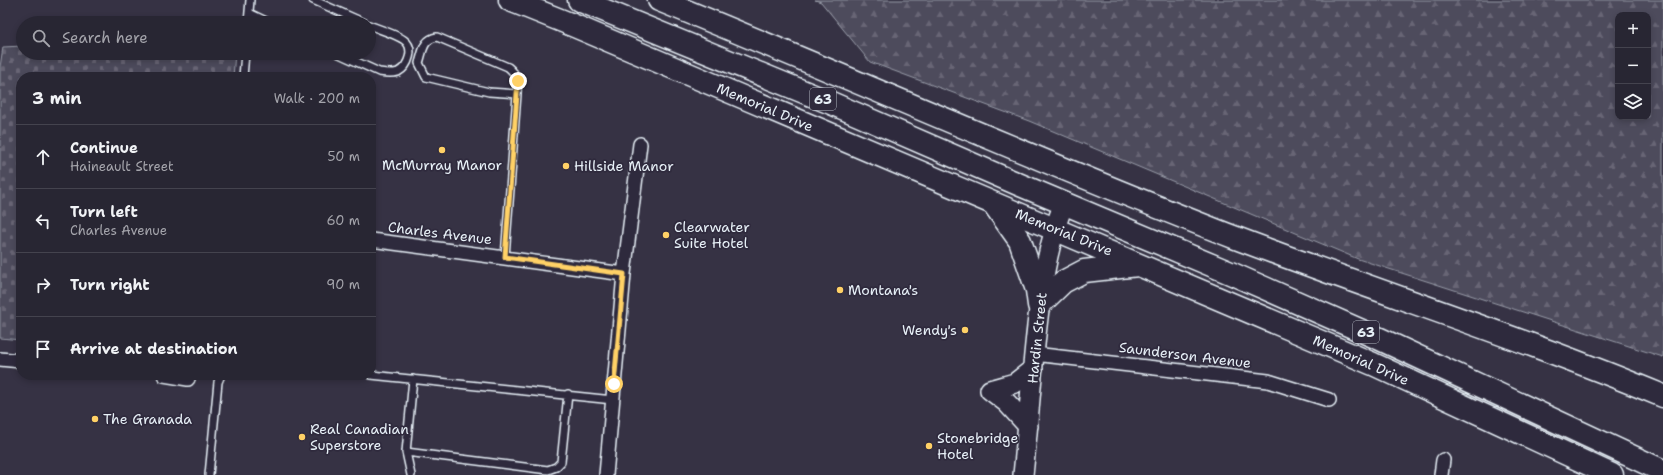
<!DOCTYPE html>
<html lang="en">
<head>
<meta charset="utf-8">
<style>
  body { margin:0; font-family:"Shantell Sans",sans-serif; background:#34323f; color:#f1f3f6 }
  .controls { position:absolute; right:12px; top:12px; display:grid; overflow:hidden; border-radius:8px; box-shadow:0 2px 6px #0003 }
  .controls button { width:36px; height:36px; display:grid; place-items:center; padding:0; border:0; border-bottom:1px solid #44434e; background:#282633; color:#f1f3f6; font:20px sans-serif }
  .stop { position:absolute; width:12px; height:12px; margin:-9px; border:3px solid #ffd166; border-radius:50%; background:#fff }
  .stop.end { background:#ffd166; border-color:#fff; box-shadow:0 1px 4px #0008 }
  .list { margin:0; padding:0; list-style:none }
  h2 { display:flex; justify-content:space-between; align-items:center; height:52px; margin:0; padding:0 16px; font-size:17px }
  h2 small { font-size:13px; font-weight:400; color:#a5a5ac }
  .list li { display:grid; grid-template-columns:26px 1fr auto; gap:12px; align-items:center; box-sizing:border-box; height:64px; padding:0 16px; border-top:1px solid #44434e }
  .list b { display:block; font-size:15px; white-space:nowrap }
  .list p { margin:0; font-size:13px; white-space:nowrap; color:#a5a5ac }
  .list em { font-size:13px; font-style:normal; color:#a5a5ac }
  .icon { flex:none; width:22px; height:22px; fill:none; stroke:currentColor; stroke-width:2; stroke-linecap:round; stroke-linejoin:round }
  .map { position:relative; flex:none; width:1663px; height:475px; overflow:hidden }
  .search { position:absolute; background:#282633; box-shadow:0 2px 6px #0003; left:16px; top:16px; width:360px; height:44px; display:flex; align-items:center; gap:10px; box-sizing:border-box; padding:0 14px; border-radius:22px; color:#a5a5ac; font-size:15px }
  .panel { position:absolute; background:#282633; box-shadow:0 2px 6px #0003; left:16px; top:72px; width:360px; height:308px; border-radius:16px }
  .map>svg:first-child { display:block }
  .forest { fill:url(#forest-firs); stroke:#9a9eaa; fill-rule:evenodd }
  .cemetery { fill:url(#cemetery-stones); stroke:#9a9eaa }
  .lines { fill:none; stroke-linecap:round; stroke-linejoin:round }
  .service-casing { stroke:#e8f1f8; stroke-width:10 }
  .minor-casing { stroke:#e8f1f8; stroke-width:16 }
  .secondary-casing { stroke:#e8f1f8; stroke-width:22 }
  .trunk-casing { stroke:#e8f1f8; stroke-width:25 }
  .motorway-casing { stroke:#e8f1f8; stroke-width:25 }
  .service { stroke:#2f2a3d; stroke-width:7 }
  .minor { stroke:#2f2a3d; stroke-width:13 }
  .secondary { stroke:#2f2a3d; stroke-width:19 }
  .trunk { stroke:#2f2a3d; stroke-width:22 }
  .motorway { stroke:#2f2a3d; stroke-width:22 }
  .route { stroke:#ffd166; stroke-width:5 }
  .poi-dot { fill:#ffd166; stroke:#2f2a3d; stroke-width:1.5 }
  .labels { text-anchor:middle; stroke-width:3.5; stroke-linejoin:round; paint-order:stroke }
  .shield { fill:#2f2a3d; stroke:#b0b5c0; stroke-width:1 }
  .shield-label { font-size:13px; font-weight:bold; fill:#e8f1f8 }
  .street-label { font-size:14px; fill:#e8f1f8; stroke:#2f2a3d }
  .poi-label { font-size:14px; fill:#e8f1f8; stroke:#2f2a3d; text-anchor:start }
</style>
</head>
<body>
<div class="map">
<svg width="1663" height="475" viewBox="0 0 1663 475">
  <defs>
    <pattern id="forest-firs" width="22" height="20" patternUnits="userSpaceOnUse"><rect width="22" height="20" fill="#4d4b5c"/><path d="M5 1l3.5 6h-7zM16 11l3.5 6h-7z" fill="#676574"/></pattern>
    <pattern id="cemetery-stones" width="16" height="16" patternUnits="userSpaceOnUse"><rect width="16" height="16" fill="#4d4b5c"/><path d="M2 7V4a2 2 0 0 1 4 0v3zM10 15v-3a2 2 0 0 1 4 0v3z" fill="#676574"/></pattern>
  </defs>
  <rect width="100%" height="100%" fill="#363244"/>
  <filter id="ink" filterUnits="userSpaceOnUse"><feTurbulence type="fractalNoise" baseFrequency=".025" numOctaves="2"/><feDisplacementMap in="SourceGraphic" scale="8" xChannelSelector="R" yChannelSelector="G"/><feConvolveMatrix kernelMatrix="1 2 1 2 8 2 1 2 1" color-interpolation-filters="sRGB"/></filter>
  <g filter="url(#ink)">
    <!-- forest -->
    <path class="forest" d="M815 0H1663V357L1358 259 1029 121 870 62 821 2ZM1618 15H1648V117H1618Z"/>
    <!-- cemetery -->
    <path class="cemetery" d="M23 46V53H235L233 77H21V340L0 338V67L3 47Z"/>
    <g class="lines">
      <defs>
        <path id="service" d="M313 0 365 23
          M249 13 270 23
          M248 23 250 0
          M337 53 379 72C385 73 392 74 398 72 409 66 415 48 404 40 394 33 380 30 369 25
          M243 77 245 53
          M505 257 517 94C518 82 518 75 508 67L437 37C423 39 423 51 419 63L426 77 489 92 517 94
          M371 375 613 400
          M413 379 406 452 548 470 556 467 561 462 568 394
          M406 452 411 475
          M209 475 218 382 221 375"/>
        <path id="minor" d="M371 240 624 274
          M1034 354 1268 381 1329 400
          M0 359 21 361
          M164 375 188 379
          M606 475 624 274 640 144
          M1441 475 1443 460"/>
        <path id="secondary" d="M990 390 1007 403 1028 426
          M990 390 1015 383 1033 369
          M1023 475C1028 428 1031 381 1036 335 1041 289 1047 246 1064 203"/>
        <path id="trunk" d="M579 0 831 103 1018 184 1228 272 1380 339 1663 471
          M570 24 1373 364 1612 475
          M993 203 1020 241 1037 290 1039 305
          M1039 305 1063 282 1084 271 1138 265"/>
        <path id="motorway" d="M510 0 570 24
          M659 0C852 78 1042 163 1236 238 1378 292 1523 338 1663 396"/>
      </defs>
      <!-- service casing -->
      <use href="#service" class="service-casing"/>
      <!-- minor casing -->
      <use href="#minor" class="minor-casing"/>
      <!-- secondary casing -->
      <use href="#secondary" class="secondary-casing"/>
      <!-- trunk casing -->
      <use href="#trunk" class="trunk-casing"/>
      <!-- motorway casing -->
      <use href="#motorway" class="motorway-casing"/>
      <!-- service -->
      <use href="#service" class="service"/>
      <!-- minor -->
      <use href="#minor" class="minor"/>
      <!-- secondary -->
      <use href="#secondary" class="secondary"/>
      <!-- trunk -->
      <use href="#trunk" class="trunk"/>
      <!-- motorway -->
      <use href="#motorway" class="motorway"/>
    </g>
  </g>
  <g class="lines" filter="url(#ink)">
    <!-- route -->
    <path class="route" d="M518 81 505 257 624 274 614 384"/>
  </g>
  <!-- markers -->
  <g class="poi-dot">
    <circle cx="442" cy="150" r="4"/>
    <circle cx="566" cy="166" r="4"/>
    <circle cx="666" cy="235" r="4"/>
    <circle cx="840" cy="290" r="4"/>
    <circle cx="965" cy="330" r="4"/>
    <circle cx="95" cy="419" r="4"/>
    <circle cx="302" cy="437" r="4"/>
    <circle cx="929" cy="446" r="4"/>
  </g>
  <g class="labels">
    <!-- shield labels -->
    <g class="shield">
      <rect x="810" y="88" width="26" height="22" rx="3"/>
      <rect x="1353" y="321" width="26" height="22" rx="3"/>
    </g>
    <g class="shield-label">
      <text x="823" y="104">63</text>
      <text x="1366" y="337">63</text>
    </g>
    <!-- street labels -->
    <g class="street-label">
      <text transform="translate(765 107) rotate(23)" y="5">Memorial Drive</text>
      <text transform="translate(1064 232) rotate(22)" y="5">Memorial Drive</text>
      <text transform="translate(440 233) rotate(7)" y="5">Charles Avenue</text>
      <text transform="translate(1037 338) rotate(-84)" y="5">Hardin Street</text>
      <text transform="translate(1185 355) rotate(7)" y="5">Saunderson Avenue</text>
      <text transform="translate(1361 360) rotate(24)" y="5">Memorial Drive</text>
    </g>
    <!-- poi labels -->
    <g class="poi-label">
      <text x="442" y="170" text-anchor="middle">McMurray Manor</text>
      <text x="574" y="171">Hillside Manor</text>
      <text x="674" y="232">Clearwater<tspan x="674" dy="16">Suite Hotel</tspan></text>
      <text x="848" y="295">Montana's</text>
      <text x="957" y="335" text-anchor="end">Wendy's</text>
      <text x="103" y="424">The Granada</text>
      <text x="310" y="434">Real Canadian<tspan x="310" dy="16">Superstore</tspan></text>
      <text x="937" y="443">Stonebridge<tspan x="937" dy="16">Hotel</tspan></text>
    </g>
  </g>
</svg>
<div class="controls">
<button>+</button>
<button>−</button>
<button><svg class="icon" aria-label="layers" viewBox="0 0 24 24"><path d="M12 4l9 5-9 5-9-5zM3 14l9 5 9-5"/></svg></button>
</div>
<div class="stop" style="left:614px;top:384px"></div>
<div class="stop end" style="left:518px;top:81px"></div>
<div class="search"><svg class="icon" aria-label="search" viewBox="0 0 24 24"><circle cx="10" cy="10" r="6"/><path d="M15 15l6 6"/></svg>Search here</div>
<section class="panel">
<h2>3 min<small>Walk · 200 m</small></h2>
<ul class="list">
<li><svg class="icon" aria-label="ahead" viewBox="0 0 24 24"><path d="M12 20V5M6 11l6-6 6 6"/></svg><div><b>Continue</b><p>Haineault Street</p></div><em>50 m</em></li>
<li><svg class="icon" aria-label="left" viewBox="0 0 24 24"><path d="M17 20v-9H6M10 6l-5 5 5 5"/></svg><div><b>Turn left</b><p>Charles Avenue</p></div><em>60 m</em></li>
<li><svg class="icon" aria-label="right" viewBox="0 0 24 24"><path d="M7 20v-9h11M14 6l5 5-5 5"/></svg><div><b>Turn right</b></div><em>90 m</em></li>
<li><svg class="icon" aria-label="arrive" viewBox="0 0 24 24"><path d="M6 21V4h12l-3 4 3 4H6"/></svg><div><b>Arrive at destination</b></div></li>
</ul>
</section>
</div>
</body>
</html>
